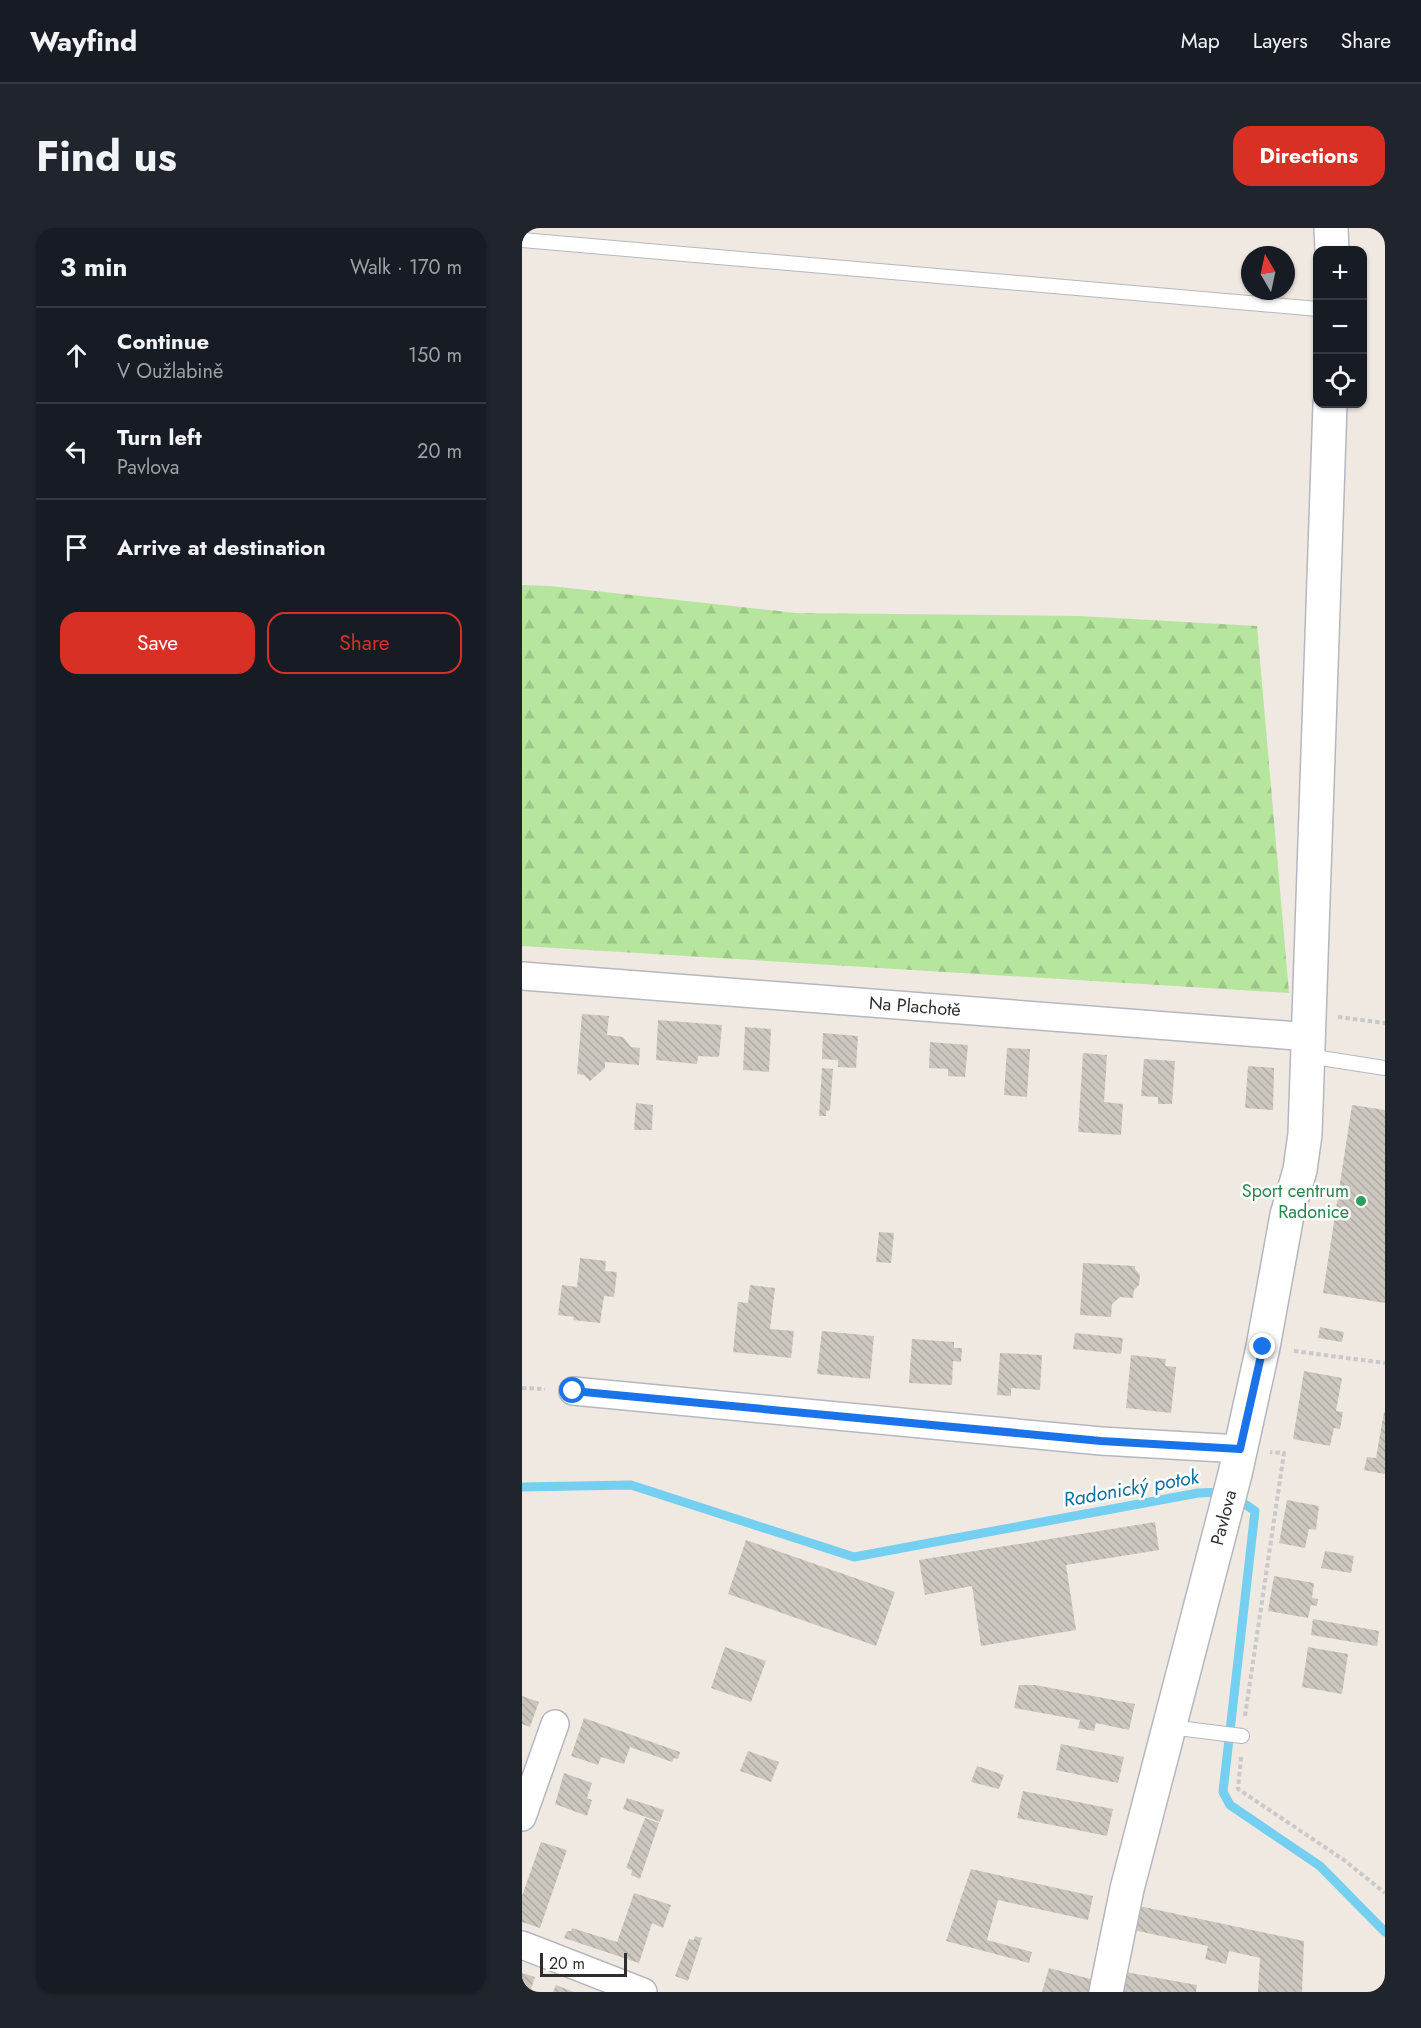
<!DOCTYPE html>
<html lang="en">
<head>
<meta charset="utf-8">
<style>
  body { margin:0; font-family:Jost,sans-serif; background:#20242c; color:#f1f3f6 }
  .controls { position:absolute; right:18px; top:18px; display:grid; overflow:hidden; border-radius:12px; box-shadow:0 2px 4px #0004 }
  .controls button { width:54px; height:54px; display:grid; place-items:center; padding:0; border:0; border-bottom:2px solid #363941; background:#171b24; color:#f1f3f6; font:30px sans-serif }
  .compass { position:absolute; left:719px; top:18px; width:54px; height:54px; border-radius:50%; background:#171b24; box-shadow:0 2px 4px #0004; rotate:351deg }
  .scale { position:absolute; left:18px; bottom:15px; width:87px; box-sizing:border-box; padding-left:6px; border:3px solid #2e2e2e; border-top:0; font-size:16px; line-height:21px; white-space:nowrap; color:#2e2e2e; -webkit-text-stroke:4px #fff; paint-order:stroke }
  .stop { position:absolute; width:18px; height:18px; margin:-14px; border:4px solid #1a73e8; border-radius:50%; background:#fff }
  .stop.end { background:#1a73e8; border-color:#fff; box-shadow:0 2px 6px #0008 }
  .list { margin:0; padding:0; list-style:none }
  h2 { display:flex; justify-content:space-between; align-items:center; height:78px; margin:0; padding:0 24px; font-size:26px }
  h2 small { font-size:20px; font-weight:400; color:#9ea1a6 }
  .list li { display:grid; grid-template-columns:39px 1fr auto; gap:18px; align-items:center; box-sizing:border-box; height:96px; padding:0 24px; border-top:2px solid #363941 }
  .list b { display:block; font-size:22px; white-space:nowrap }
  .list p { margin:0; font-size:20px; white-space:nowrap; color:#9ea1a6 }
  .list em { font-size:20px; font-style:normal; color:#9ea1a6 }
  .actions { display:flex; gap:12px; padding:18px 24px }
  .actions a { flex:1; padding:14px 0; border:2px solid #d93025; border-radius:18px; text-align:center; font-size:21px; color:#d93025 }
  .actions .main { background:#d93025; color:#fff }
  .icon { flex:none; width:33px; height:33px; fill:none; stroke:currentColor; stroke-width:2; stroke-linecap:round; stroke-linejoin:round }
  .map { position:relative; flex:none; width:863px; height:1764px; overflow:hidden; border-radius:18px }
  header { display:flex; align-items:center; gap:36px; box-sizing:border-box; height:84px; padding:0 30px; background:#171b24; border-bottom:2px solid #363941 }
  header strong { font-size:28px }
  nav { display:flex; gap:33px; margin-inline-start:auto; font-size:21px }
  .intro { display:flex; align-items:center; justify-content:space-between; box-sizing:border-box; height:144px; padding:0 36px }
  h1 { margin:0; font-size:42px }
  .button { padding:15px 27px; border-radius:18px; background:#d93025; color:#fff; font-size:21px; font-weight:700 }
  main { display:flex; gap:36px; padding:0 36px }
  aside { flex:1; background:#171b24; border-radius:18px; box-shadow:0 2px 4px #0004 }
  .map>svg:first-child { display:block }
  .forest { fill:url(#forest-firs) }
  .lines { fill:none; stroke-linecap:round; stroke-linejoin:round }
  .stream { stroke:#75cff0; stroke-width:9 }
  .building { fill:url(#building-back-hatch) }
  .service-casing { stroke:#b4b7c1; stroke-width:16 }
  .minor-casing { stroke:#b4b7c1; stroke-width:30 }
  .tertiary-casing { stroke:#b4b7c1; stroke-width:36 }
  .path { stroke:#c9c9c9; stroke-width:4; stroke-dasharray:4.5 3; stroke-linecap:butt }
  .service { stroke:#fff; stroke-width:14 }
  .minor { stroke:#fff; stroke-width:27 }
  .tertiary { stroke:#fff; stroke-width:33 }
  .route { stroke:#1a73e8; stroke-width:8 }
  .leisure-dot { fill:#2e9e5b; stroke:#fff; stroke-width:2 }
  .labels { text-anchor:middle; stroke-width:5; stroke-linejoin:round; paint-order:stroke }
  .street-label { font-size:18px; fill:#2e2e2e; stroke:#fff }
  .leisure-label { font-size:18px; fill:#27864d; stroke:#fff; text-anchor:end }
  .water-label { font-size:20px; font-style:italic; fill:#0d6fa3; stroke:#fff }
</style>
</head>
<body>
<header>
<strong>Wayfind</strong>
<nav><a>Map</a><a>Layers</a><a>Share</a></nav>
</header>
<div class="intro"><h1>Find us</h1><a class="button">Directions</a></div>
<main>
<aside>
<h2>3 min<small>Walk · 170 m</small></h2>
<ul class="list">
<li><svg class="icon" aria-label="ahead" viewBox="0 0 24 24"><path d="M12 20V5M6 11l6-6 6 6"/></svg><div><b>Continue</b><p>V Oužlabině</p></div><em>150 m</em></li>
<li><svg class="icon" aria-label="left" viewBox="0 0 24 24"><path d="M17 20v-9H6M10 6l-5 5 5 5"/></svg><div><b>Turn left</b><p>Pavlova</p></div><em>20 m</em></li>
<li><svg class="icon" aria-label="arrive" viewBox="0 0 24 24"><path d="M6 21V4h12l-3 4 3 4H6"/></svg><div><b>Arrive at destination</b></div></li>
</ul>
<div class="actions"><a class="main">Save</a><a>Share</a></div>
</aside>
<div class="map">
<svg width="863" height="1764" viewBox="0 0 863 1764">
  <defs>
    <pattern id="forest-firs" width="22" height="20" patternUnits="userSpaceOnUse" patternTransform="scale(1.5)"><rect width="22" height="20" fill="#b6e59e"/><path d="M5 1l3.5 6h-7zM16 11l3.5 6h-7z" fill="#9dc588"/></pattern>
    <pattern id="building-back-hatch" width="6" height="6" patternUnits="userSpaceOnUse" patternTransform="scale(1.5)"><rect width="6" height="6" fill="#cbc7bf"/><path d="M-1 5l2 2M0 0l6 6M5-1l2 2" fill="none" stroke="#afaba4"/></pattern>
  </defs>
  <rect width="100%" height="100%" fill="#efe9e1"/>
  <!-- forest -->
  <path class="forest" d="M0 357 28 358 274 385 557 388 735 398 767 765 0 718Z"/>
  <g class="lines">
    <!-- stream -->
    <path class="stream" d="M0 1259 109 1257 332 1329 676 1265 702 1264
      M714 1270 733 1283 701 1564 708 1577 798 1638 863 1704"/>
  </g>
  <!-- building -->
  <path class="building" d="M60 786 87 788 85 807 101 809 109 819 118 820 117 837 83 834V840L68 853 62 847 55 846Z
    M136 792 200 797 197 829 176 828 175 836 134 832Z
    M223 799 249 801 247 844 221 842Z
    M301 805 336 808 334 840 316 839V832L300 831Z
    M408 814 446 817 443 849 426 848V841L407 840Z
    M485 820 508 821 505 869 482 867Z
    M561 825 585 827 582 874 601 876 599 907 556 904Z
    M622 831 653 833 650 876H636V869L619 868Z
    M726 838 752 840 751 882 723 880Z
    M300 840 311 841 308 882 304 883V888H297Z
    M114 875 131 877 130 902H112Z
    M830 877 863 882V1075L801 1065Z
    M357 1004 372 1005 369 1035 354 1034Z
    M58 1030 84 1033 83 1043 95 1044 92 1069 82 1068 78 1095 51 1092 52 1089 36 1087 40 1057 55 1059Z
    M561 1035 613 1038V1041L618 1047 617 1057 612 1062 611 1070 598 1069 590 1076 589 1089 558 1087Z
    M228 1057 253 1060 248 1101 272 1103 269 1130 211 1124 216 1074 226 1075Z
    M798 1099 822 1104 820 1114 796 1110Z
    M300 1103 352 1108 348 1151 295 1146Z
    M553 1105 601 1110 599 1126 551 1121Z
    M390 1111 432 1114V1120H440L439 1134 431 1133 430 1157 387 1155Z
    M478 1125 520 1127 518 1162 489 1160V1168L475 1167Z
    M609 1127 644 1131 643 1138 654 1139 649 1185 604 1180Z
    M782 1143 820 1150 814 1183 821 1184 818 1201 812 1200 808 1218 771 1211Z
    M862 1184H863V1246L842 1242 845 1229 854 1230Z
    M765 1272 797 1278 794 1302 787 1301 783 1320 757 1315Z
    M633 1294 637 1322 544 1337 554 1402 459 1418 450 1358 403 1367 397 1332Z
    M224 1312 373 1364 354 1418 206 1366Z
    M803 1323 832 1328 829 1345 799 1340Z
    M752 1348 792 1355 790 1370 796 1371 795 1378 789 1377 786 1390 746 1383Z
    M791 1391 857 1403 855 1418 789 1407Z
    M203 1419 244 1433 229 1474 189 1460Z
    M786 1419 826 1426 820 1466 780 1459Z
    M497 1457H513L613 1476 607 1502 574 1495 572 1503 556 1500 558 1492 492 1480Z
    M0 1468 17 1474 8 1499 0 1496Z
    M62 1490 158 1524 156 1531 152 1530 150 1534 108 1519 102 1536 79 1529 76 1537 49 1528Z
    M539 1516 602 1529 596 1555 534 1542Z
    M226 1523 257 1534 249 1554 218 1543Z
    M455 1538 482 1547 477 1561 449 1554Z
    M42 1545 70 1555 65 1570 70 1572 65 1588 33 1576Z
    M501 1563 591 1581 585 1608 495 1590Z
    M105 1570 142 1582 138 1594 101 1581Z
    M123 1590 137 1595 118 1651 109 1647 110 1642 104 1640Z
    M19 1614 45 1622 18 1700 0 1694V1668Z
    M449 1641 571 1668 566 1692 476 1672 465 1712 510 1724 507 1735 424 1713Z
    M112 1665 149 1677 141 1700 130 1695 117 1735 42 1710 45 1703H49L50 1700 95 1714Z
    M617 1678 782 1713 780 1764H736L738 1730 707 1723 704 1736 683 1731 686 1718 611 1702Z
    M173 1708 180 1710 166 1753 153 1748 167 1711 172 1712Z
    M527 1740 576 1753 574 1764H520Z
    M603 1744 675 1757 674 1764H599Z
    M0 1745 13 1749 8 1764H0Z
    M34 1757 52 1764H31Z"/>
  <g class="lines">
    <defs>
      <path id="service" d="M0 12 796 81
        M786 828 863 840
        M648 1499 720 1508"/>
      <g id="minor">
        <path id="s1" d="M0 748 788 809"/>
        <path d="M51 1163 579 1213 718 1221"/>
        <path d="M0 1589 33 1496"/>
        <path d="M0 1717 121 1764"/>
      </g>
      <g id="tertiary">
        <path d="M809 0 810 22"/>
        <path id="s2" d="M584 1764 605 1661 713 1246 741 1119 765 987 778 942 783 906 808 176"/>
      </g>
    </defs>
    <!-- service casing -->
    <use href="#service" class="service-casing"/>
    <!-- minor casing -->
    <use href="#minor" class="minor-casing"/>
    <!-- tertiary casing -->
    <use href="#tertiary" class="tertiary-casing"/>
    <!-- path -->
    <path class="path" d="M816 789 863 795
      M772 1123 863 1135
      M0 1160 23 1161
      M723 1488 762 1225 748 1224
      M719 1529 716 1561 822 1632 863 1665"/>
    <!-- service -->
    <use href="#service" class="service"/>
    <!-- minor -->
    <use href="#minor" class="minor"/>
    <!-- tertiary -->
    <use href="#tertiary" class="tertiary"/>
  </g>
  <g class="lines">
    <!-- route -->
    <path class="route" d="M51 1163 579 1213 718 1221 741 1119"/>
  </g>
  <!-- markers -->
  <circle class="leisure-dot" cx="839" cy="973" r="6"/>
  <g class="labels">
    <!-- street labels -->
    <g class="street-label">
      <text dy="6" stroke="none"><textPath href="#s1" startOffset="394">Na Plachotě</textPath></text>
      <text dy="6" stroke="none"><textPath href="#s2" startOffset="489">Pavlova</textPath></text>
    </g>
    <!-- leisure labels -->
    <g class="leisure-label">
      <text x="827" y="969">Sport centrum<tspan x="827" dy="21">Radonice</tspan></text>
    </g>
    <!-- water labels -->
    <g class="water-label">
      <text transform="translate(609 1260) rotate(-10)" y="7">Radonický potok</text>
    </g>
  </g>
</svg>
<div class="controls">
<button>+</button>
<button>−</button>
<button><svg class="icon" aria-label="locate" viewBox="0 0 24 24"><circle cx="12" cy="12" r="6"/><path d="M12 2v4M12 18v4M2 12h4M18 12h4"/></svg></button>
</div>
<svg class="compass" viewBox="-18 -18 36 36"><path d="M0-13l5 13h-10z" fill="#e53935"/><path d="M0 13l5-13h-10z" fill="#9ea1a6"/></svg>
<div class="scale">20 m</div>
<div class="stop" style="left:51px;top:1163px"></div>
<div class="stop end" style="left:741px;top:1119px"></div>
</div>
</main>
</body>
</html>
